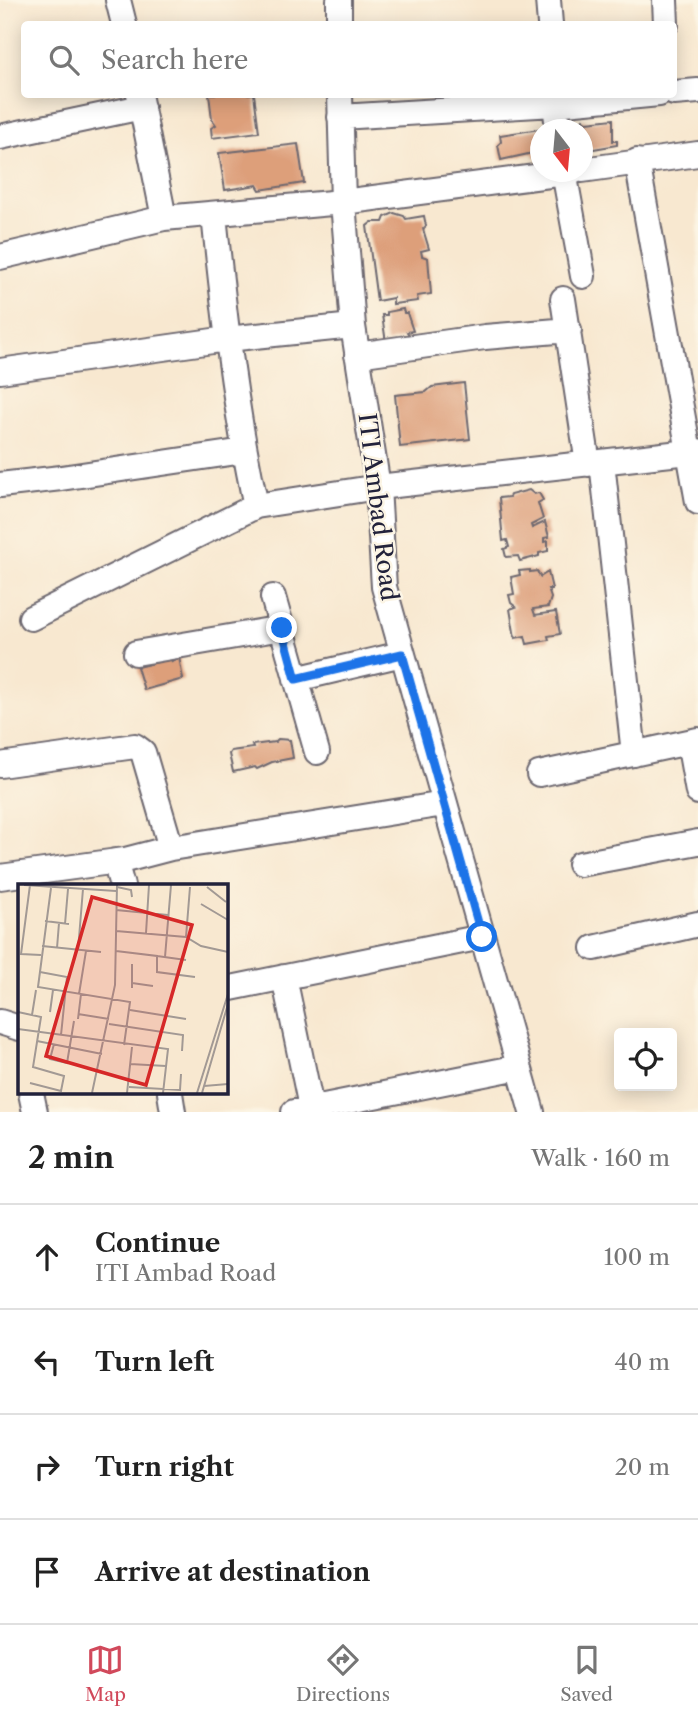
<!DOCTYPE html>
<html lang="en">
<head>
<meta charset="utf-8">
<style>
  body { margin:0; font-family:"Libre Caslon Text",serif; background:#f6f6f6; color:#222 }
  .controls { position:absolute; right:21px; bottom:21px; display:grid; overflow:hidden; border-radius:7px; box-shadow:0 4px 18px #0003 }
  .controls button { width:63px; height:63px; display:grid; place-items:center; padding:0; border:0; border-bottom:2px solid #e0e0e0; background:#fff; color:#222; font:35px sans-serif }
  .compass { position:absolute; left:530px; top:119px; width:63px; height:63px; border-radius:50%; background:#fff; box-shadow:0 4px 18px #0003; rotate:164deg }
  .stop { position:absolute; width:21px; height:21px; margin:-16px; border:5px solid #1a73e8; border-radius:50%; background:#fff }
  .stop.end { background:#1a73e8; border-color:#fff; box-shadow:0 2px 7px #0008 }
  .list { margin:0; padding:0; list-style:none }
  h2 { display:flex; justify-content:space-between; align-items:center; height:91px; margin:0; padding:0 28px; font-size:30px }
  h2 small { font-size:23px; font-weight:400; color:#767676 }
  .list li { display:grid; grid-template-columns:46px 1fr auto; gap:21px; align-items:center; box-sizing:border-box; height:105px; padding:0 28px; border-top:2px solid #e0e0e0 }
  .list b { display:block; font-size:26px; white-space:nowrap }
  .list p { margin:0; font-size:23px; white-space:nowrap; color:#767676 }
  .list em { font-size:23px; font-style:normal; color:#767676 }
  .icon { flex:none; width:38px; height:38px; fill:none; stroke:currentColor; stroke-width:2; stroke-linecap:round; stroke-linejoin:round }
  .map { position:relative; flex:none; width:698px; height:1112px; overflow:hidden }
  .search { position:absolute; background:#fff; box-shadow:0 4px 18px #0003; left:21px; right:21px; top:21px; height:77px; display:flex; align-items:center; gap:18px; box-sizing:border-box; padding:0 24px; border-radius:7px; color:#767676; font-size:26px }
  .sheet { height:511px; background:#fff }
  nav { display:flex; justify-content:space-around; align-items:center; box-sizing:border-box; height:98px; border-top:2px solid #e0e0e0; background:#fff; font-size:19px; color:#767676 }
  nav a { display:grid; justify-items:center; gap:4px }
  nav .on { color:#d1495b }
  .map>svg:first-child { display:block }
  .building { fill:#dd9f7a }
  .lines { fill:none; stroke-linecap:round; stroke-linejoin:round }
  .minor-casing { stroke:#6d676f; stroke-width:28 }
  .minor { stroke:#fff; stroke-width:24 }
  .route { stroke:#1a73e8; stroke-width:9 }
  .labels { text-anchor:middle; stroke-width:5; stroke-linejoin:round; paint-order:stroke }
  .street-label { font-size:24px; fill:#22223b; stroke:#fcf5e5 }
  .inset-road { fill:none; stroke:#a29994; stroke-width:2 }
  .view { fill:#d62828; fill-opacity:0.15; stroke:#d62828; stroke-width:3.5 }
  .inset-edge { fill:none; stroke:#22223b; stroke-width:3.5 }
</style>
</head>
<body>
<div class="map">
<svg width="698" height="1112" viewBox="0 0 698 1112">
  <rect width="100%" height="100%" fill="#fcf5e5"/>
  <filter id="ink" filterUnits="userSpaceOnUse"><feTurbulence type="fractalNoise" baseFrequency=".0143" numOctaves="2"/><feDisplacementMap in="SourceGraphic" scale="14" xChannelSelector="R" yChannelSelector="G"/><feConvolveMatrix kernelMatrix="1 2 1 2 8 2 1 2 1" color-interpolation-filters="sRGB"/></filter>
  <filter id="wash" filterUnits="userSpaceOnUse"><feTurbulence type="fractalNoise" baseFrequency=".00686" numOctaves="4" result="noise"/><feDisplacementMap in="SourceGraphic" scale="28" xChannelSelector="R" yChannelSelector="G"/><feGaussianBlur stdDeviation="1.57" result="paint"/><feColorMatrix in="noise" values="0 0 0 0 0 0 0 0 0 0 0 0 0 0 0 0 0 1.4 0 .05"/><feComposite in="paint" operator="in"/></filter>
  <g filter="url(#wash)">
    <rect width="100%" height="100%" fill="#f8e8d0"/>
    <g id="blocks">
      <!-- building -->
      <path class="building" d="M209 94H254L259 132 212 138 211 128 216 125 212 119Z
        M583 119 587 122 613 119V141H617V145L582 151V130H571L569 122H581Z
        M540 129V138L539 139 540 156 534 157 533 153 501 160 498 145 501 142 500 135Z
        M298 144 304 183 260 190 257 185 225 190 219 153Z
        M394 213 404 216 406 219 424 216 426 226 423 229 429 249 421 251 422 256 428 258 431 294 417 296 418 301 393 304V298L377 301 367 226 372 222H383L385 217Z
        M403 309 404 313H407L413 331 407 332 410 336 386 343 382 315H387V312Z
        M464 383 470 439 400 447 395 395 426 392 432 387Z
        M529 490 534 494 539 493 543 500 538 503 543 519 531 525 532 528 545 522 549 537 544 538V542L548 541V551L539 553V556L520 561 518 556 506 557 504 549 509 547 507 540 503 541 499 498 509 497 510 495Z
        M530 570V572L537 571 540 577 548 572 552 589H548L551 598 548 607 533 609 535 615 556 612 560 634 548 636 549 640 527 644 525 636 515 638 510 609 516 607 511 603 509 595 514 594 511 577 520 575 519 571Z
        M179 657 183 679 144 690 137 667 171 659 172 662Z
        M278 739 290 740 293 758 272 762 257 769 255 767 233 772 229 754 231 751 253 748 252 745 275 742Z"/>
    </g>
  </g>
  <g filter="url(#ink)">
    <use href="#blocks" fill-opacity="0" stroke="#6d676f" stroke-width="2"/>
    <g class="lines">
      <defs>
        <path id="minor" d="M118 0 124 24
          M339 0V24
          M548 0 550 24
          M665 0 666 24
          M674 93 698 91
          M139 94 164 218
          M340 94 343 202 353 326 378 487 384 587 532 1112
          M554 94 558 130
          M340 117 555 104 659 94
          M0 137 142 107
          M637 161 698 502
          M582 170 698 154
          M564 172 583 276
          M214 215C224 313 235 410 256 506
          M0 257 164 218 343 202 573 172
          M563 299 588 464
          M357 355 485 337 569 330
          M0 371 227 339 353 326
          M602 462 634 754
          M0 485 61 478 244 451
          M273 597 317 752
          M31 618 256 506 378 487 698 451
          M136 653 282 628
          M296 679 402 654
          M689 742 698 792
          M0 765 135 746 143 752 171 848 444 804
          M539 774 698 740
          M115 861 122 886
          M580 864 698 842
          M0 877 125 860 171 848
          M594 948 698 924
          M284 977 312 1112
          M226 989 482 937
          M0 1022 19 1028
          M31 1093 35 1112
          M170 1093 173 1112
          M294 1112 519 1067"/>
      </defs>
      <!-- minor casing -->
      <use href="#minor" class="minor-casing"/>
      <!-- minor -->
      <use href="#minor" class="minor"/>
    </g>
  </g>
  <g class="lines" filter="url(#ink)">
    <!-- route -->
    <path class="route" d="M282 628 296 679 402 654 482 937"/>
  </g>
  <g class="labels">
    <!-- street labels -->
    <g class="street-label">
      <text transform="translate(378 507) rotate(83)" y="8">ITI Ambad Road</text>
    </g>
  </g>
  <!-- overview -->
  <g transform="translate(18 884)">
    <rect width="210" height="210" fill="#f8e8d0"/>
    <path class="inset-road" d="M6 1 98 7M12 1 3 70 23 71M99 3 113 6 114 13M189 3 208 18M33 4 20 103 112 118 106 161M183 20 210 36M98 26 150 31M27 37 51 40M47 40 50 5M98 47 168 53 183 62 210 68M128 49 131 1M168 53 172 3M24 62 83 68M39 64 41 39M60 66 65 5M98 67 139 72V88L177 93M139 72 168 76M147 73 153 1M22 88 49 93 43 151M114 99 135 102M114 104V80M61 110 68 67M112 126 168 135M0 128 23 133 15 183 46 192 43 207 12 199M32 128 35 106M60 130 91 135M14 131 18 106M60 135 63 110M91 140 165 151 164 167M0 145 150 165 145 209M19 157 84 170M36 160 32 175 49 179 56 137M112 180 148 182M186 202 210 200M111 203 162 206 163 190M74 209 97 101 99 1M109 209 114 163M179 209 210 110M184 209 210 120"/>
    <path class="view" d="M74 13 174 41 128 201 28 172Z"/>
    <rect width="210" height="210" class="inset-edge"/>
  </g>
</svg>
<div class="controls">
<button><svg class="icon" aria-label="locate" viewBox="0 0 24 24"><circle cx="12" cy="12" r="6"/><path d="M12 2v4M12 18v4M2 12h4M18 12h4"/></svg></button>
</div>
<svg class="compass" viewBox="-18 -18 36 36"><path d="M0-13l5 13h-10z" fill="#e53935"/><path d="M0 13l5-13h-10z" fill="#767676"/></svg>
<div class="stop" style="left:482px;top:937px"></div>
<div class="stop end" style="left:282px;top:628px"></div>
<div class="search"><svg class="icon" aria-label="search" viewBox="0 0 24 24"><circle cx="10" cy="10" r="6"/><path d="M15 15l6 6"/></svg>Search here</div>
</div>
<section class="sheet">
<h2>2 min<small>Walk · 160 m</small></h2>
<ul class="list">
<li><svg class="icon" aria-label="ahead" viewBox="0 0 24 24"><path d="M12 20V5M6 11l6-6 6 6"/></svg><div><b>Continue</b><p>ITI Ambad Road</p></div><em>100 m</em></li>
<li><svg class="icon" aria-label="left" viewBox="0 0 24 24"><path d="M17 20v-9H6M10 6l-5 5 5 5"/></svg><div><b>Turn left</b></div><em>40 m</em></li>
<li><svg class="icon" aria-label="right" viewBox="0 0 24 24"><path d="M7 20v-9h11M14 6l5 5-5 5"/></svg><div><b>Turn right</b></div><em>20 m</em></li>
<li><svg class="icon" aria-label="arrive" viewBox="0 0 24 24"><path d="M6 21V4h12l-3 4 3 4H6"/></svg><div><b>Arrive at destination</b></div></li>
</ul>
</section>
<nav>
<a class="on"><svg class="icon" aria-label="map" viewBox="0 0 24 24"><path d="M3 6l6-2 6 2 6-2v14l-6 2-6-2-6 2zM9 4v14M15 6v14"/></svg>Map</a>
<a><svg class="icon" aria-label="directions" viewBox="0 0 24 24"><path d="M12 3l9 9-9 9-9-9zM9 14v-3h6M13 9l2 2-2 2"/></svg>Directions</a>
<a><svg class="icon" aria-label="saved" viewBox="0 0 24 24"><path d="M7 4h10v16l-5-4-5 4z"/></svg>Saved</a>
</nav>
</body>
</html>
